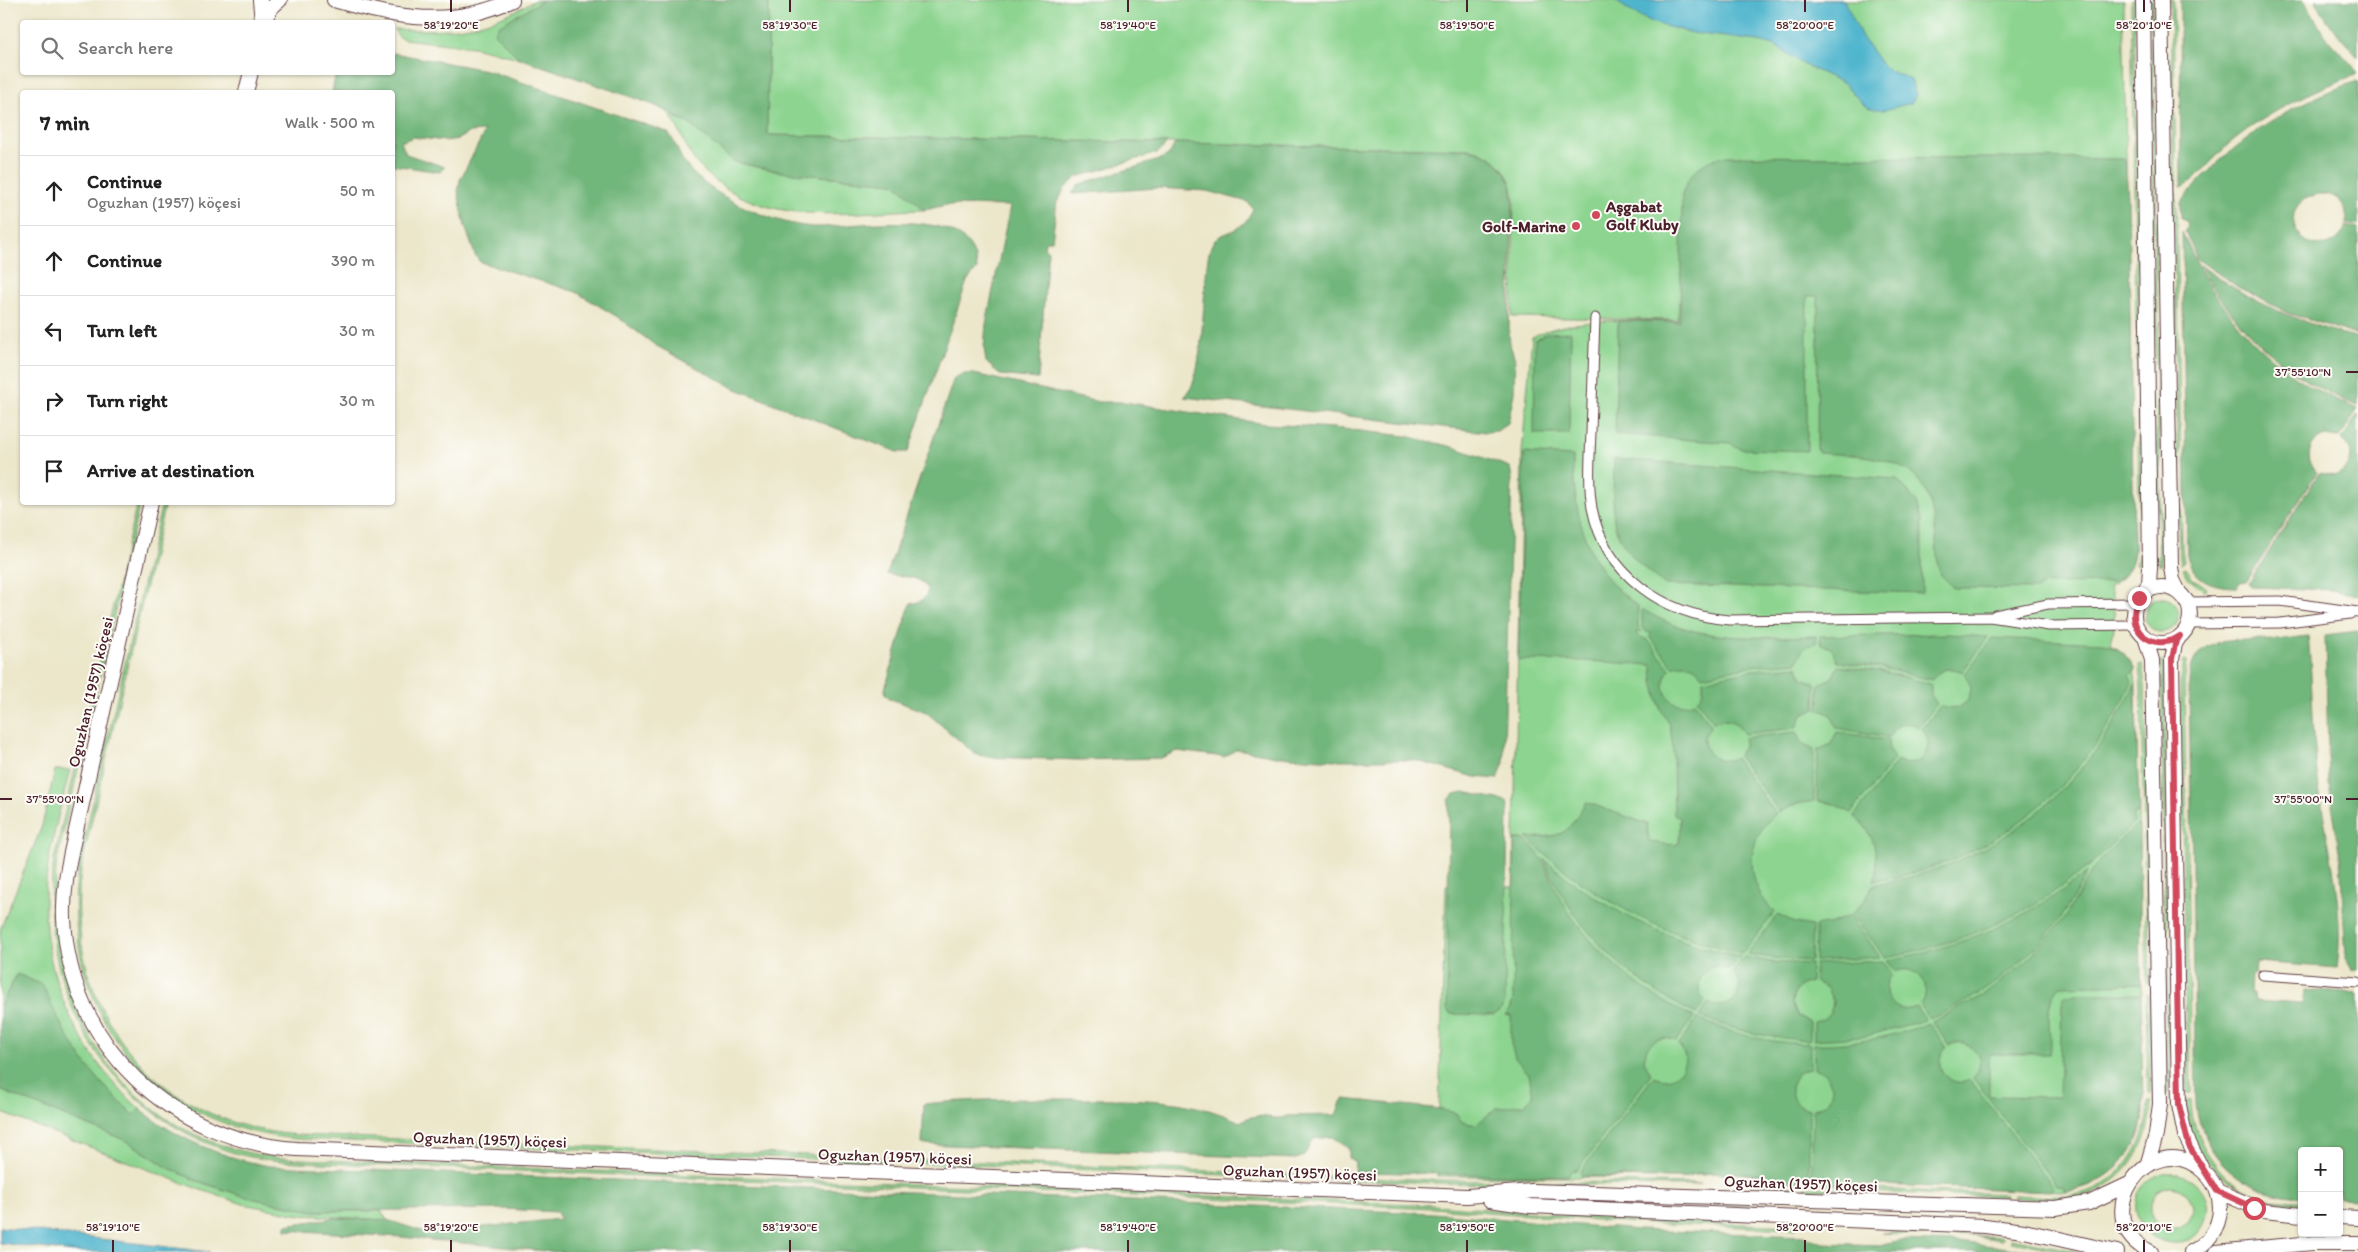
<!DOCTYPE html>
<html lang="en">
<head>
<meta charset="utf-8">
<style>
  body { margin:0; font-family:Itim,sans-serif; background:#f2f2f2; color:#222 }
  .controls { position:absolute; right:15px; bottom:15px; display:grid; overflow:hidden; border-radius:5px; box-shadow:0 1px 4px #0004 }
  .controls button { width:45px; height:45px; display:grid; place-items:center; padding:0; border:0; border-bottom:1px solid #e0e0e0; background:#fff; color:#222; font:25px sans-serif }
  .stop { position:absolute; width:15px; height:15px; margin:-11px; border:4px solid #d1495b; border-radius:50%; background:#fff }
  .stop.end { background:#d1495b; border-color:#fff; box-shadow:0 1px 5px #0008 }
  .list { margin:0; padding:0; list-style:none }
  h2 { display:flex; justify-content:space-between; align-items:center; height:65px; margin:0; padding:0 20px; font-size:21px }
  h2 small { font-size:16px; font-weight:400; color:#767676 }
  .list li { display:grid; grid-template-columns:32px 1fr auto; gap:15px; align-items:center; box-sizing:border-box; height:70px; padding:0 20px; border-top:1px solid #e0e0e0 }
  .list b { display:block; font-size:19px; white-space:nowrap }
  .list p { margin:0; font-size:16px; white-space:nowrap; color:#767676 }
  .list em { font-size:16px; font-style:normal; color:#767676 }
  .icon { flex:none; width:28px; height:28px; fill:none; stroke:currentColor; stroke-width:2; stroke-linecap:round; stroke-linejoin:round }
  .map { position:relative; flex:none; width:2358px; height:1252px; overflow:hidden }
  .search { position:absolute; background:#fff; box-shadow:0 1px 4px #0004; left:20px; top:20px; width:375px; height:55px; display:flex; align-items:center; gap:12px; box-sizing:border-box; padding:0 18px; border-radius:5px; color:#767676; font-size:19px }
  .panel { position:absolute; background:#fff; box-shadow:0 1px 4px #0004; left:20px; top:90px; width:375px; height:415px; border-radius:5px }
  .map>svg:first-child { display:block }
  .green { fill:#8cd48f; stroke:#6b7a5d; fill-rule:evenodd }
  .forest { fill:#71b67a; stroke:#5e6a52 }
  .water { fill:#4fb5cd; stroke:#4c6a7c }
  .lines { fill:none; stroke-linecap:round; stroke-linejoin:round }
  .street-casing { stroke:#623d43; stroke-width:11 }
  .secondary-casing { stroke:#623d43; stroke-width:16 }
  .street { stroke:#fff; stroke-width:9 }
  .secondary { stroke:#fff; stroke-width:14 }
  .route { stroke:#d1495b; stroke-width:6 }
  .ticks { fill:none; stroke:#4a1f2b; stroke-width:2 }
  .poi-dot { fill:#d1495b; stroke:#fdfcf7; stroke-width:2 }
  .labels { text-anchor:middle; stroke-width:4; stroke-linejoin:round; paint-order:stroke }
  .poi-label { font-size:16px; font-weight:bold; fill:#4a1f2b; stroke:#fdfcf7; text-anchor:start }
  .street-label { font-size:16px; fill:#4a1f2b; stroke:#fdfcf7 }
  .ticks-label { font-size:12px; text-anchor:middle; fill:#4a1f2b; stroke:#fdfcf7; stroke-width:4; stroke-linejoin:round; paint-order:stroke }
</style>
</head>
<body>
<div class="map">
<svg width="2358" height="1252" viewBox="0 0 2358 1252">
  <rect width="100%" height="100%" fill="#fdfcf7"/>
  <filter id="ink" filterUnits="userSpaceOnUse"><feTurbulence type="fractalNoise" baseFrequency=".02" numOctaves="2"/><feDisplacementMap in="SourceGraphic" scale="10" xChannelSelector="R" yChannelSelector="G"/><feConvolveMatrix kernelMatrix="1 2 1 2 8 2 1 2 1" color-interpolation-filters="sRGB"/></filter>
  <filter id="wash" filterUnits="userSpaceOnUse"><feTurbulence type="fractalNoise" baseFrequency=".0096" numOctaves="4" result="noise"/><feDisplacementMap in="SourceGraphic" scale="20" xChannelSelector="R" yChannelSelector="G"/><feGaussianBlur stdDeviation="1.12" result="paint"/><feColorMatrix in="noise" values="0 0 0 0 0 0 0 0 0 0 0 0 0 0 0 0 0 1.4 0 .05"/><feComposite in="paint" operator="in"/></filter>
  <g filter="url(#wash)">
    <rect width="100%" height="100%" fill="#ece7cb"/>
    <!-- green -->
    <path class="green" d="M535 0H543L494 32 519 58 473 47 404 39 399 37 394 29C449 32 487 29 535 0Z
      M769 0H2123L2134 550C2133 567 2124 579 2109 586 2115 601 2117 630 2110 644 2128 654 2134 664 2136 684L2143 1112C2139 1154 2108 1186 2066 1191L1775 1181C1747 1171 1712 1170 1683 1178L1437 1176 1446 885 1513 887 1522 452 1532 337C1570 317 1635 320 1678 321L1679 301 1678 320 1512 317 1514 200C1512 174 1497 156 1471 149L767 135Z
      M2131 0H2134L2143 550 2140 565 2136 564 2140 550Z
      M2150 0H2153L2162 564H2159Z
      M2170 0H2173L2182 549 2184 562 2181 564 2179 549Z
      M669 115 690 124 735 162 782 172 894 183 925 210C844 211 764 231 700 167 686 153 682 130 669 115Z
      M137 503H140L57 860C41 990 109 1119 242 1151 261 1156 280 1158 299 1159L1433 1205 1639 1220 1796 1226V1229L1639 1223 1433 1208 299 1162C278 1161 258 1159 238 1154 109 1117 34 991 54 859Z
      M162 503H165L82 863C59 1006 154 1125 298 1135L1437 1180 1700 1184 1685 1186 1437 1183 298 1139C151 1128 56 1008 79 862Z
      M2186 568 2193 578 2207 588 2205 591 2190 580 2183 569Z
      M2145 615a17 17 0 1 1 34 0a17 17 0 1 1-34 0Z
      M2184 661 2187 662 2184 684 2191 1093H2187L2180 684Z
      M2161 662H2164L2170 1093H2167Z
      M2142 664 2145 685 2150 980 2147 984 2141 685 2139 665Z
      M55 770H70C61 806 50 844 46 881 38 969 75 1051 140 1109L134 1115C88 1074 66 1041 42 985L17 974 0 1006V930L42 826Z
      M2146 994 2150 997 2151 1094H2148Z
      M0 1090 127 1141 167 1167 197 1181 250 1198 314 1211H381L387 1220 300 1215 243 1204 198 1189 0 1112Z
      M2191 1100C2191 1138 2218 1178 2252 1193 2268 1199 2285 1201 2302 1201V1204C2243 1202 2187 1165 2187 1101Z
      M2148 1102H2151C2150 1149 2123 1188 2075 1198 2056 1202 2034 1199 2014 1198V1195C2033 1196 2053 1198 2072 1195 2120 1188 2147 1147 2148 1102Z
      M2163 1173C2192 1170 2217 1195 2204 1224 2200 1232 2193 1239 2185 1242 2140 1252 2112 1191 2163 1173ZM2171 1187C2183 1188 2191 1195 2193 1208 2191 1236 2154 1237 2150 1209 2151 1196 2158 1189 2171 1187Z
      M1757 1186 1798 1187 1797 1190 1770 1189Z
      M1805 1187 2006 1194V1197L1805 1190Z
      M1571 1199 1797 1206V1209L1571 1200Z
      M1895 1231 2002 1237V1240L1976 1236 1882 1233Z
      M2010 1238 2081 1252H2069L2010 1241Z"/>
    <!-- forest -->
    <path class="forest" d="M543 0H769L767 135 1167 143 1166 145 1157 153 1077 177 1064 189 1059 200 1057 201 1052 241H1045L1044 248 1048 251 1038 379 1000 375 986 362 984 348 986 324 1010 206 946 205 925 210 894 183 782 172 735 162 689 124 654 105 519 58 494 33 498 26Z
      M2180 0H2304L2324 34 2352 65 2358 74C2313 90 2270 111 2232 141 2220 151 2193 184 2181 187Z
      M2315 0H2358V57L2332 28Z
      M393 53 486 70 667 132C676 141 678 155 686 165 702 187 743 209 769 217 783 222 798 226 814 227 856 228 974 201 977 269L967 281 908 452H897L736 389 655 345 616 316 576 292 480 262 475 255 465 226 458 192 460 180 485 131 470 132 458 139 445 141 413 137 401 142 406 154 445 167 440 172 393 165 392 92H332L336 73 392 72Z
      M2358 81V226L2347 224C2349 171 2269 196 2301 238 2317 252 2339 246 2346 226L2358 229V335L2290 314 2238 287 2197 259 2185 231 2188 225 2186 220 2181 218V202C2227 145 2288 104 2358 81Z
      M1175 143 1465 149 1477 151 1492 158 1504 171 1511 184 1513 200 1509 329 1510 345 1515 359 1514 393 1508 423 1497 431 1486 432 1184 397C1207 380 1201 278 1210 249 1215 233 1228 235 1239 227 1246 223 1249 216 1253 209L1248 202 1207 191 1157 188 1072 194 1078 185 1086 182 1159 160 1170 154Z
      M1726 156 2125 159 2128 198 2134 550C2133 564 2127 576 2114 581 2104 585 2057 583 2043 584L2039 589 1954 588 1941 575 1938 567C1936 547 1936 526 1931 506 1918 453 1862 456 1819 453L1817 448 1818 296H1807V451L1741 449 1730 443 1615 434 1618 321 1680 322 1682 194C1689 172 1703 160 1726 156Z
      M2182 232C2218 315 2272 376 2358 409L2339 438 2325 436C2308 441 2304 460 2317 472L2247 581 2240 582 2237 587C2214 587 2193 581 2187 555Z
      M2200 265C2248 301 2301 324 2358 338V406C2290 380 2234 329 2200 265Z
      M1571 332 1569 434H1534L1535 339 1548 333Z
      M963 374H974L1099 402H1124L1266 424 1334 428 1406 436 1453 447 1510 467 1512 480 1504 748V762L1498 779 1475 777 1414 760H1336L1276 756 1237 749 1224 757 1177 751 1161 758 1080 760 987 757 975 754 926 712 891 699 886 695 885 689 910 604C920 602 925 600 928 590 921 574 902 578 887 574L954 378Z
      M2358 414V595L2332 590 2251 587 2249 583 2319 473 2334 476C2351 470 2355 452 2342 439Z
      M1524 453 1573 456C1574 518 1585 568 1638 606V627L1642 632H1637L1638 635 1642 639H1647L1670 669C1654 687 1672 713 1694 702L1711 725 1704 737C1703 755 1719 765 1735 758L1776 814C1744 838 1745 886 1775 912L1743 953C1660 935 1588 896 1527 838 1569 835 1564 836 1586 802L1647 824 1649 842 1674 845 1679 843 1680 818 1674 814 1673 748 1670 725 1660 708 1653 682 1652 665 1586 661 1518 660Z
      M1614 459 1897 479 1917 503 1922 521V593L1666 585C1646 572 1617 546 1614 520 1612 500 1614 479 1614 459Z
      M1642 609C1698 644 1753 637 1816 636V643L1803 649 1797 662 1751 666 1702 676C1696 665 1685 661 1673 667L1650 637 1651 633 1646 632 1642 626Z
      M2358 631V970L2352 969 2346 958 2340 857 2329 784 2325 635Z
      M1948 634 1988 637 1962 672C1950 666 1939 669 1932 680L1882 668 1838 662 1832 649 1820 643V636Z
      M2308 636C2313 684 2312 732 2318 780 2326 842 2346 906 2337 968L2256 962 2255 974H2251L2250 994 2254 995 2255 1001 2303 1004 2305 990 2358 994V1199L2339 1198V1151H2302V1197C2247 1195 2203 1161 2196 1105L2189 683C2191 630 2240 642 2277 640 2287 639 2298 637 2308 636Z
      M1992 638 2104 643C2119 648 2129 656 2135 670L2129 676 2132 682C2084 787 1990 865 1874 881 1881 858 1874 831 1854 816L1897 761C1919 772 1938 747 1922 729L1940 706C1955 714 1971 704 1971 687L1965 674Z
      M1797 666 1803 678 1816 684 1815 709 1802 715 1796 728 1744 734C1738 721 1726 717 1714 723L1697 700 1703 691V680L1752 670Z
      M1838 666 1881 671 1931 684V695L1937 704 1919 727C1907 720 1895 724 1889 737L1837 728 1831 715 1818 709 1819 684 1832 678Z
      M2135 684 2139 812 2133 815V823C2068 896 1981 942 1884 957L1852 913 1863 903 1873 885C1993 866 2084 793 2135 684Z
      M1796 732 1802 744 1814 750V801L1797 804 1779 812 1738 756 1744 747V738Z
      M1837 732 1888 740 1889 750 1894 759 1851 813 1834 804 1817 801 1818 750 1831 744Z
      M1464 792 1507 801 1508 807 1505 1000 1503 1008 1494 1015 1451 1014 1447 1010 1449 800 1454 794Z
      M2136 825 2139 826 2141 984 2061 986C2041 998 2053 1034 2049 1054H1989V1096L2059 1097 2062 1003 2064 997 2071 994H2141C2142 1018 2142 1043 2142 1067 2142 1085 2144 1103 2142 1121 2136 1160 2103 1186 2066 1191L2063 1186 2056 1185 1973 1078C1990 1060 1971 1035 1949 1045L1932 1022 1984 995 2027 961 2065 917 2094 867Z
      M1514 839H1523C1528 843 1533 847 1537 852 1546 863 1554 889 1563 903 1595 954 1640 992 1694 1017L1676 1041C1665 1036 1655 1038 1647 1048L1644 1061 1651 1074 1577 1170 1571 1171 1568 1176 1354 1172 1355 1162 1349 1158V1148L1332 1137 1313 1139 1304 1156 1296 1159 922 1144 924 1104C972 1099 1020 1099 1069 1099 1128 1099 1186 1096 1240 1122 1260 1109 1273 1123 1288 1116L1336 1115 1342 1100 1344 1099 1433 1108 1456 1113 1462 1122 1476 1125 1496 1108 1525 1104 1533 1096 1529 1074 1515 1058 1511 1044V1016L1505 1015 1510 1010 1513 1000Z
      M1544 859C1599 907 1668 942 1740 956L1730 969 1716 966C1699 970 1694 988 1705 1001L1696 1014C1627 981 1574 929 1544 859Z
      M2087 872C2055 940 1999 990 1930 1019L1919 1005C1936 987 1917 962 1895 972L1887 960C1960 948 2029 919 2087 872Z
      M1778 914 1795 923 1812 926 1811 961 1772 958 1747 954Z
      M1850 915 1880 957 1815 961V926L1832 923Z
      M1744 957 1771 962 1811 964V982C1799 984 1793 991 1792 1003L1798 1016 1810 1022V1040C1771 1039 1735 1031 1699 1016L1708 1003C1719 1008 1729 1006 1737 997L1740 983 1733 971Z
      M1883 961 1892 974C1876 992 1894 1017 1916 1007L1926 1020 1862 1037 1814 1040V1022C1826 1020 1832 1013 1833 1001L1827 988 1815 982V964Z
      M17 974 43 985C65 1039 89 1075 134 1115L140 1109C179 1140 221 1157 269 1166L1354 1210 1433 1213 1639 1230 1804 1236 1823 1243 1880 1245 1900 1240 1959 1242 2040 1252H554L401 1237 286 1230V1225L334 1218 387 1220 428 1233 560 1219 557 1212 504 1209 314 1211 250 1198 197 1181 167 1167 127 1141 0 1090V1006Z
      M1697 1018C1733 1035 1771 1043 1810 1044V1068L1797 1074 1791 1087C1791 1099 1797 1106 1809 1109V1177L1804 1182 1775 1181 1758 1174 1701 1173 1683 1178 1582 1176 1580 1172 1654 1076C1670 1084 1685 1074 1685 1056L1679 1044Z
      M1929 1023 1946 1047C1930 1065 1948 1090 1970 1080L2053 1187 2052 1191 1817 1183 1812 1177 1813 1109C1825 1107 1831 1100 1832 1087L1826 1074 1814 1068V1044C1852 1045 1893 1037 1929 1023Z"/>
    <!-- water -->
    <path class="water" d="M1614 0H1844L1862 37 1880 62 1888 70 1911 80 1916 95 1911 103 1884 110 1870 108 1864 105 1844 83 1806 66 1774 45 1759 41 1692 33 1657 24 1635 14Z
      M0 1227 210 1252H74L0 1243Z"/>
  </g>
  <g filter="url(#ink)">
    <g class="lines">
      <defs>
        <path id="street" d="M1595 318C1594 356 1592 394 1591 432 1590 457 1588 484 1592 508 1605 575 1664 615 1729 620L1990 617 2049 626 2135 625
          M2187 602 2280 601 2358 612
          M1995 615 2048 604 2136 603
          M2188 624 2280 623 2350 614
          M2263 975 2358 982"/>
        <path id="secondary" d="M260 0 262 22
          M334 0C395 18 452 29 512 0
          M2143 0 2150 568 2149 583 2143 593
          M2161 0 2171 567 2173 580 2179 592
          M263 22 272 7 280 0
          M246 92 251 72
          M151 502 74 839C68 865 63 890 64 918 69 1046 172 1141 297 1149L1467 1196 1532 1191 2055 1208 2089 1203 2129 1184
          M2134 615a28 28 0 1 1 56 0a28 28 0 1 1-56 0Z
          M2180 636 2175 644 2172 659 2179 1105 2185 1135 2203 1171
          M2145 637 2152 660 2160 1104 2156 1135 2147 1166
          M2217 1191 2264 1211 2302 1215
          M1490 1200 1530 1206 1985 1226 2024 1231 2117 1252
          M2339 1217 2358 1218
          M2151 1252C2083 1221 2150 1122 2204 1172 2215 1182 2220 1196 2220 1210 2219 1228 2208 1244 2191 1252
          M2216 1252 2313 1243H2358"/>
      </defs>
      <!-- street casing -->
      <use href="#street" class="street-casing"/>
      <!-- secondary casing -->
      <use href="#secondary" class="secondary-casing"/>
      <!-- street -->
      <use href="#street" class="street"/>
      <!-- secondary -->
      <use href="#secondary" class="secondary"/>
    </g>
  </g>
  <g class="lines" filter="url(#ink)">
    <!-- route -->
    <path class="route" d="M2139 598C2122 627 2152 655 2180 636L2175 644 2172 659 2179 1105 2189 1146 2217 1191 2254 1208"/>
  </g>
  <!-- ticks -->
  <path class="ticks" d="M451 0V12M790 0V12M1128 0V12M1467 0V12M1805 0V12M2144 0V12M2346 372H2358M0 799H12M2346 799H2358M113 1240V1252M451 1240V1252M790 1240V1252M1128 1240V1252M1467 1240V1252M1805 1240V1252M2144 1240V1252"/>
  <!-- markers -->
  <g class="poi-dot">
    <circle cx="1596" cy="215" r="5"/>
    <circle cx="1576" cy="226" r="5"/>
  </g>
  <g class="labels">
    <!-- poi labels -->
    <g class="poi-label">
      <text x="1606" y="212">Aşgabat<tspan x="1606" dy="18">Golf Kluby</tspan></text>
      <text x="1566" y="232" text-anchor="end">Golf-Marine</text>
    </g>
    <!-- street labels -->
    <g class="street-label">
      <text transform="translate(90 692) rotate(-77)" y="6">Oguzhan (1957) köçesi</text>
      <text transform="translate(490 1139) rotate(2)" y="6">Oguzhan (1957) köçesi</text>
      <text transform="translate(895 1156) rotate(2)" y="6">Oguzhan (1957) köçesi</text>
      <text transform="translate(1300 1172) rotate(2)" y="6">Oguzhan (1957) köçesi</text>
      <text transform="translate(1801 1183) rotate(2)" y="6">Oguzhan (1957) köçesi</text>
    </g>
  </g>
  <g class="ticks-label">
    <text x="451" y="29">58°19'20"E</text>
    <text x="790" y="29">58°19'30"E</text>
    <text x="1128" y="29">58°19'40"E</text>
    <text x="1467" y="29">58°19'50"E</text>
    <text x="1805" y="29">58°20'00"E</text>
    <text x="2144" y="29">58°20'10"E</text>
    <text x="2303" y="376">37°55'10"N</text>
    <text x="55" y="803">37°55'00"N</text>
    <text x="2303" y="803">37°55'00"N</text>
    <text x="113" y="1231">58°19'10"E</text>
    <text x="451" y="1231">58°19'20"E</text>
    <text x="790" y="1231">58°19'30"E</text>
    <text x="1128" y="1231">58°19'40"E</text>
    <text x="1467" y="1231">58°19'50"E</text>
    <text x="1805" y="1231">58°20'00"E</text>
    <text x="2144" y="1231">58°20'10"E</text>
  </g>
</svg>
<div class="controls">
<button>+</button>
<button>−</button>
</div>
<div class="stop" style="left:2254px;top:1208px"></div>
<div class="stop end" style="left:2139px;top:598px"></div>
<div class="search"><svg class="icon" aria-label="search" viewBox="0 0 24 24"><circle cx="10" cy="10" r="6"/><path d="M15 15l6 6"/></svg>Search here</div>
<section class="panel">
<h2>7 min<small>Walk · 500 m</small></h2>
<ul class="list">
<li><svg class="icon" aria-label="ahead" viewBox="0 0 24 24"><path d="M12 20V5M6 11l6-6 6 6"/></svg><div><b>Continue</b><p>Oguzhan (1957) köçesi</p></div><em>50 m</em></li>
<li><svg class="icon" aria-label="ahead" viewBox="0 0 24 24"><path d="M12 20V5M6 11l6-6 6 6"/></svg><div><b>Continue</b></div><em>390 m</em></li>
<li><svg class="icon" aria-label="left" viewBox="0 0 24 24"><path d="M17 20v-9H6M10 6l-5 5 5 5"/></svg><div><b>Turn left</b></div><em>30 m</em></li>
<li><svg class="icon" aria-label="right" viewBox="0 0 24 24"><path d="M7 20v-9h11M14 6l5 5-5 5"/></svg><div><b>Turn right</b></div><em>30 m</em></li>
<li><svg class="icon" aria-label="arrive" viewBox="0 0 24 24"><path d="M6 21V4h12l-3 4 3 4H6"/></svg><div><b>Arrive at destination</b></div></li>
</ul>
</section>
</div>
</body>
</html>
